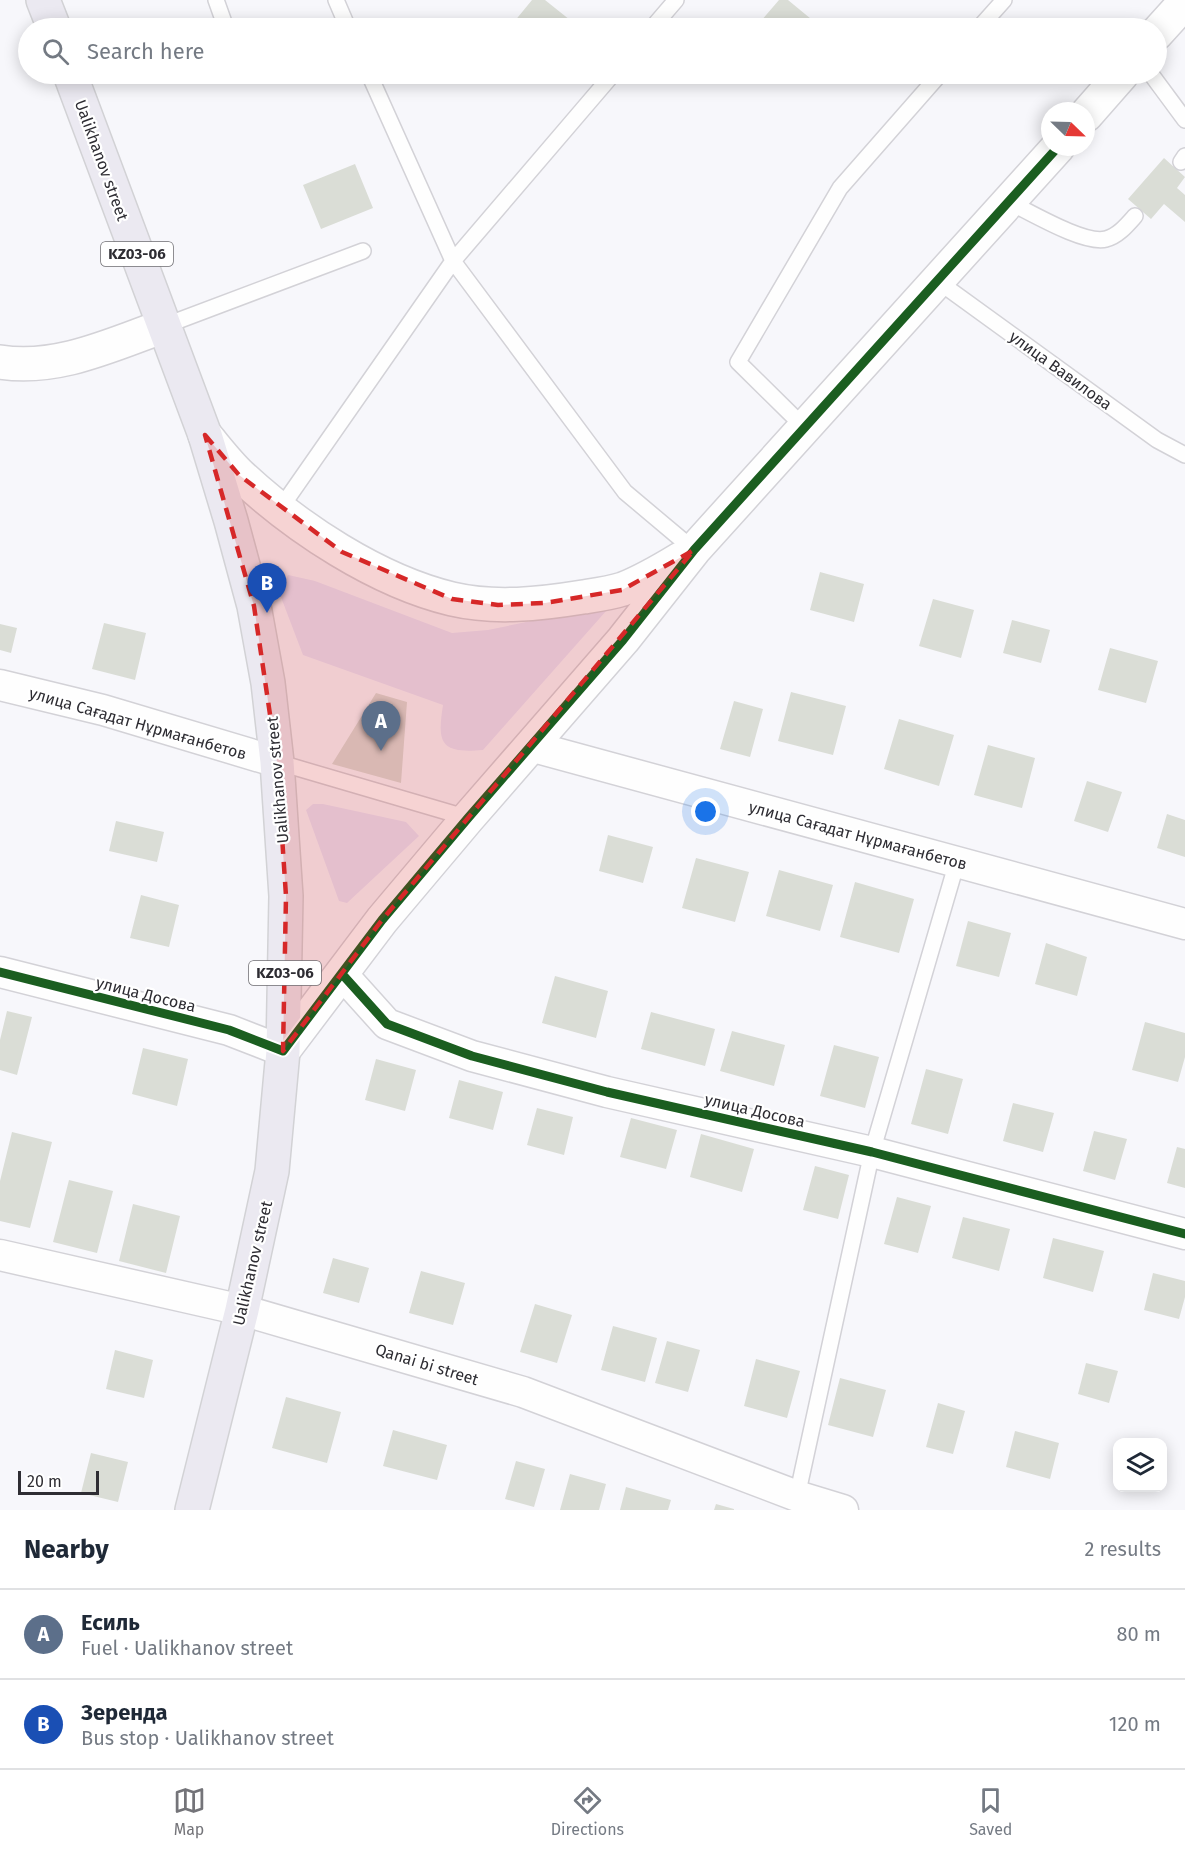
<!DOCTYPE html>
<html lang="en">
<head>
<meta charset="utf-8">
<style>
  body { margin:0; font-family:"Fira Sans",sans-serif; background:#f6f6f7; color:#1f2937 }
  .controls { position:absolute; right:18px; bottom:18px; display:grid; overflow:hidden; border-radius:12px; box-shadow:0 3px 15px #0003 }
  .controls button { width:54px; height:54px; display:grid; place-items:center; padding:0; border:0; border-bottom:2px solid #e0e1e3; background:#fff; color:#1f2937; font:30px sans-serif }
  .compass { position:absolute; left:1041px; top:102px; width:54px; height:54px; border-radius:50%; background:#fff; box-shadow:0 3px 15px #0003; rotate:113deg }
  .scale { position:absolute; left:18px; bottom:15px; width:81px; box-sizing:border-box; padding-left:6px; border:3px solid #2e2d33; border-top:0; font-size:16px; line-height:21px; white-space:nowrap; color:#2e2d33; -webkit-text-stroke:4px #fff; paint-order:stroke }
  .you { position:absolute; left:706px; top:812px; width:21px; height:21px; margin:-15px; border:4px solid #fff; border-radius:50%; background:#1a73e8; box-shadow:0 0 0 9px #1a73e833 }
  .badge { display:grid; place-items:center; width:39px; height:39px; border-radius:50%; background:#747479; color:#fff; font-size:20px; font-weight:700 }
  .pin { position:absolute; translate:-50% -50px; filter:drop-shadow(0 2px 3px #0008) }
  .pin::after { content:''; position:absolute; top:32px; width:21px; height:18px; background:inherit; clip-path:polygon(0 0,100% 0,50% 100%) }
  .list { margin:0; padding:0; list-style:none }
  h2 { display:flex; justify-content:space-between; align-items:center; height:78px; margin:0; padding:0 24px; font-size:26px }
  h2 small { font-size:20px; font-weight:400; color:#747a83 }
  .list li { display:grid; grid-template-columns:39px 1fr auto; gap:18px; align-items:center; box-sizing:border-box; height:90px; padding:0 24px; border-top:2px solid #e0e1e3 }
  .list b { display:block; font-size:22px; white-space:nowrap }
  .list p { margin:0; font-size:20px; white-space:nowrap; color:#747a83 }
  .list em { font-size:20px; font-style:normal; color:#747a83 }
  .icon { flex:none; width:33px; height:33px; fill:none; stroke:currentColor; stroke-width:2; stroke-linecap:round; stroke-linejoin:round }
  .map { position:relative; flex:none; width:1185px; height:1510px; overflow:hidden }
  .search { position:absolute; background:#fff; box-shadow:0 3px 15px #0003; left:18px; right:18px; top:18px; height:66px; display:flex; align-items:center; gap:15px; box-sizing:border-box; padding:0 21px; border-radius:33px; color:#747a83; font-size:22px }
  .sheet { height:258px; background:#fff }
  nav { display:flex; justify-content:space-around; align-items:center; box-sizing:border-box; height:84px; border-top:2px solid #e0e1e3; background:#fff; font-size:16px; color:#747a83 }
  nav a { display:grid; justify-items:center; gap:3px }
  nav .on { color:#747479 }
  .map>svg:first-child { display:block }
  .green { fill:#e8e5f7 }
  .building { fill:#daddd6 }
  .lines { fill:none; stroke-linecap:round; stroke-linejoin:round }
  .lane-casing { stroke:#d3d2d7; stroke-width:18 }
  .street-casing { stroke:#d3d2d7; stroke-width:33 }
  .secondary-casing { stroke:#d3d2d7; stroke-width:36 }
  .primary-casing { stroke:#d2d2d5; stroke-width:36 }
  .lane { stroke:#fefefe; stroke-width:15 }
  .street { stroke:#fefefe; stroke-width:30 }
  .secondary { stroke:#fefefe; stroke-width:33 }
  .primary { stroke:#ebe9f1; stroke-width:33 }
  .cycleway-casing { stroke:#fff; stroke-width:13 }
  .cycleway { stroke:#1b5e20; stroke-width:9 }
  .marked { fill:#d62828; fill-opacity:0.2; stroke:#d62828; stroke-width:4.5; stroke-dasharray:12 8; stroke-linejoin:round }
  .labels { text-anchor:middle; stroke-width:4.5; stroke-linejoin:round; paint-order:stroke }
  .shield { fill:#fff; stroke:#6d6c70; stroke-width:1.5 }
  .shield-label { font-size:15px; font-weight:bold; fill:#2e2d33 }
  .street-label { font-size:16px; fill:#2e2d33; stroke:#fff }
</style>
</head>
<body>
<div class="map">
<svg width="1185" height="1510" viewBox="0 0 1185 1510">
  <rect width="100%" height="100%" fill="#f7f7fb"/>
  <!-- green -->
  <path class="green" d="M288 575 315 581 452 633 488 630 603 606 607 610 483 750C440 754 437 743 443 705L303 655 279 592Z
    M313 804H323L406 822 419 836 347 903 339 901 306 810Z"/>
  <!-- building -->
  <path class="building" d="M532 0H545L580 28H509Z
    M779 0H788L822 28H755Z
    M1164 158 1185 177 1177 188 1185 195V222L1164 204 1151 219 1128 199Z
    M355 164 373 208 321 229 303 185Z
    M820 572 864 584 854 622 810 610Z
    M933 599 974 610 961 658 919 646Z
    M1012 620 1050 630 1041 663 1003 653Z
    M104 623 146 633 135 680 92 669Z
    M0 624 17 628 11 653 0 650Z
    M1110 648 1158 661 1146 703 1098 690Z
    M791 692 846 706 833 755 778 741Z
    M376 693 407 702 401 783 332 764Z
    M734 701 763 709 750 757 720 749Z
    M899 719 954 735 939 786 884 769Z
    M988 745 1035 758 1022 808 974 795Z
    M1087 781 1122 792 1108 832 1074 821Z
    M1167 814 1185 820V857L1157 848Z
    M116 821 164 832 157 862 109 851Z
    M608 835 653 847 643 883 599 871Z
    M696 858 749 872 735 922 682 908Z
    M779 870 833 885 820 931 766 916Z
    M855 882 914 899 899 953 840 937Z
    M141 895 179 905 169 947 130 938Z
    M968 921 1011 933 999 977 956 966Z
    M1046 943 1087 957 1077 996 1035 984Z
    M555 976 608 991 596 1038 542 1023Z
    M7 1011 32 1017 17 1075 0 1070V1040Z
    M651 1012 715 1029 705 1066 641 1049Z
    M1145 1022 1185 1033V1057L1178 1082 1132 1070Z
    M732 1031 785 1045 774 1086 720 1071Z
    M834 1045 879 1057 865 1108 820 1096Z
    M143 1048 188 1059 177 1106 132 1094Z
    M376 1059 416 1070 405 1111 365 1100Z
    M926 1069 963 1079 948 1134 911 1124Z
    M459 1080 503 1092 493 1130 449 1118Z
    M1013 1103 1054 1113 1043 1152 1003 1141Z
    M537 1108 573 1117 564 1155 527 1145Z
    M631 1118 677 1130 666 1169 620 1157Z
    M1094 1131 1127 1139 1115 1180 1083 1171Z
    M12 1132 52 1142 30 1228 0 1221V1181Z
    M701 1134 754 1149 742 1192 690 1177Z
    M1177 1147 1185 1149V1188L1167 1183Z
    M815 1166 849 1175 838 1219 803 1210Z
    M69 1180 113 1191 97 1253 53 1242Z
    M897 1197 931 1206 918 1253 884 1244Z
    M133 1204 180 1216 166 1273 119 1261Z
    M963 1217 1010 1229 999 1271 952 1258Z
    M1053 1238 1104 1251 1093 1292 1043 1278Z
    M333 1258 369 1268 359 1303 323 1293Z
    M421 1271 465 1283 453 1325 409 1313Z
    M1153 1273 1185 1281V1297L1179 1319 1144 1310Z
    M535 1304 572 1315 557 1363 520 1352Z
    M613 1326 657 1338 645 1382 601 1370Z
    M667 1341 700 1350 688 1392 655 1383Z
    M115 1350 153 1360 144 1398 106 1389Z
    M756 1359 800 1371 787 1418 744 1406Z
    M1086 1363 1118 1371 1109 1403 1078 1394Z
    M840 1378 886 1390 873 1437 828 1425Z
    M286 1397 341 1412 327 1463 272 1448Z
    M938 1403 965 1411 953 1454 926 1447Z
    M393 1430 447 1445 437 1480 383 1466Z
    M1015 1431 1059 1443 1050 1479 1006 1467Z
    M91 1453 128 1462 118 1502 81 1493Z
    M516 1461 545 1469 534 1507 505 1499Z
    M570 1474 606 1484 599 1510H560Z
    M626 1487 671 1500 668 1510H620Z
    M716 1504 734 1509V1510H714Z"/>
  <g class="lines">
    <defs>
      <path id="lane" d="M216 0 226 28
        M336 0 348 28
        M652 28 676 0
        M979 28 1004 0
        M369 74 453 261 625 492 694 550
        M1151 74 1185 120
        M1181 162 1185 156
        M1009 202C1030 212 1085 245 1106 239 1118 236 1127 225 1135 216
        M939 282 1157 440 1185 455
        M164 326 363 251
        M804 427 738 362 840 188 940 74
        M280 509 453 261 613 74
        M277 762 468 818
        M796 1501 872 1152 957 862"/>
      <path id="street" d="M0 685 103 710 277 762
        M530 746 1185 924
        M0 972 229 1030 283 1051
        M342 974 387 1024 472 1056 607 1092 872 1152 1185 1234
        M0 1255 242 1310 523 1392 797 1496 843 1510"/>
      <path id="secondary" d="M1156 34 1185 2
        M1086 115 1122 74
        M0 362C57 371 111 345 164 326
        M205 435C216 448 228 464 241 476 297 528 377 581 452 599 495 609 540 604 583 597 596 595 611 593 623 589 643 581 662 570 680 559
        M283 1051 382 920 468 818 623 640 694 550 1058 147"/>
      <path id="primary" d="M43 0 54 28
        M70 74 205 435 231 521 254 606 268 683 277 762 286 896 283 1051 272 1171 242 1310 192 1510"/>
    </defs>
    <!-- lane casing -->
    <use href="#lane" class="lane-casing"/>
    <!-- street casing -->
    <use href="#street" class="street-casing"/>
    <!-- secondary casing -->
    <use href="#secondary" class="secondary-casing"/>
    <!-- primary casing -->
    <use href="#primary" class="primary-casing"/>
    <!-- lane -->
    <use href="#lane" class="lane"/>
    <!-- street -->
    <use href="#street" class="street"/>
    <!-- secondary -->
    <use href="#secondary" class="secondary"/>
    <!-- primary -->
    <use href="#primary" class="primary"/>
    <defs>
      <path id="cycleway" d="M0 972 229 1030 283 1051 382 920 468 818 623 640 694 550 1058 147
        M342 974 387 1024 472 1056 607 1092 872 1152 1185 1234"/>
    </defs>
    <!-- cycleway casing -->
    <use href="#cycleway" class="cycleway-casing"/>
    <!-- cycleway -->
    <use href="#cycleway" class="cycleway"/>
  </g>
  <!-- marked area -->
  <path class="marked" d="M205 435 239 475 342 552 452 599 498 605 545 603 622 590 694 550 382 920 283 1051 286 896 277 762 254 606Z"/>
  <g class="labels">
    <!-- shield labels -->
    <g class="shield">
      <rect x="101" y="242" width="72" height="24" rx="4.5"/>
      <rect x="249" y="961" width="72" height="24" rx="4.5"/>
    </g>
    <g class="shield-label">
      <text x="137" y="259">KZ03-06</text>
      <text x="285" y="978">KZ03-06</text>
    </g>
    <!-- street labels -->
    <g class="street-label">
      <text transform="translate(102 160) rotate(70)" y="6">Ualikhanov street</text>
      <text transform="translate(1061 370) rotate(36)" y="6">улица Вавилова</text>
      <text transform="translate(138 723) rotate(16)" y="6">улица Сағадат Нұрмағанбетов</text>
      <text transform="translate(277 780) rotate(-95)" y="6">Ualikhanov street</text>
      <text transform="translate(858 835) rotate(15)" y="6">улица Сағадат Нұрмағанбетов</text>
      <text transform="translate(146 994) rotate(14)" y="6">улица Досова</text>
      <text transform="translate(755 1110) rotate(13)" y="6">улица Досова</text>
      <text transform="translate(252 1263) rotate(-77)" y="6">Ualikhanov street</text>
      <text transform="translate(427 1364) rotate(17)" y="6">Qanai bi street</text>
    </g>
  </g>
</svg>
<div class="controls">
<button><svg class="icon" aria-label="layers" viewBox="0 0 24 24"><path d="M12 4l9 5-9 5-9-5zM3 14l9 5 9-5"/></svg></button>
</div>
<svg class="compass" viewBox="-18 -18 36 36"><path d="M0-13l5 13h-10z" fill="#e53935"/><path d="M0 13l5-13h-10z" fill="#747a83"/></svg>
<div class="scale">20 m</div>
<div class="you"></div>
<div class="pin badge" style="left:381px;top:751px;background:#5c6f8a">A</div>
<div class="pin badge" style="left:267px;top:613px;background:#1a4fb4">B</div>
<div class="search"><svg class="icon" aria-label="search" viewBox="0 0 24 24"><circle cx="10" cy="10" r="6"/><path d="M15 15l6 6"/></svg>Search here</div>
</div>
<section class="sheet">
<h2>Nearby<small>2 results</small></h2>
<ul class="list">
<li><span class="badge" style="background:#5c6f8a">A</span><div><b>Есиль</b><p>Fuel · Ualikhanov street</p></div><em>80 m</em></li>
<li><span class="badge" style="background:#1a4fb4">B</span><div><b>Зеренда</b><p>Bus stop · Ualikhanov street</p></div><em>120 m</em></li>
</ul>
</section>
<nav>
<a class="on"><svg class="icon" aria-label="map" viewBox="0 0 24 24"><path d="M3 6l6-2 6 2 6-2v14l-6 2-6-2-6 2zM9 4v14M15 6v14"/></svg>Map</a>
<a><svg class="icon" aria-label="directions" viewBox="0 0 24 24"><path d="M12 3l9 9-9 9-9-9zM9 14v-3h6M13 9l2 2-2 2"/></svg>Directions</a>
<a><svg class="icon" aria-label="saved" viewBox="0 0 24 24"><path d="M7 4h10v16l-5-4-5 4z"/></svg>Saved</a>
</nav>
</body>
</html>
